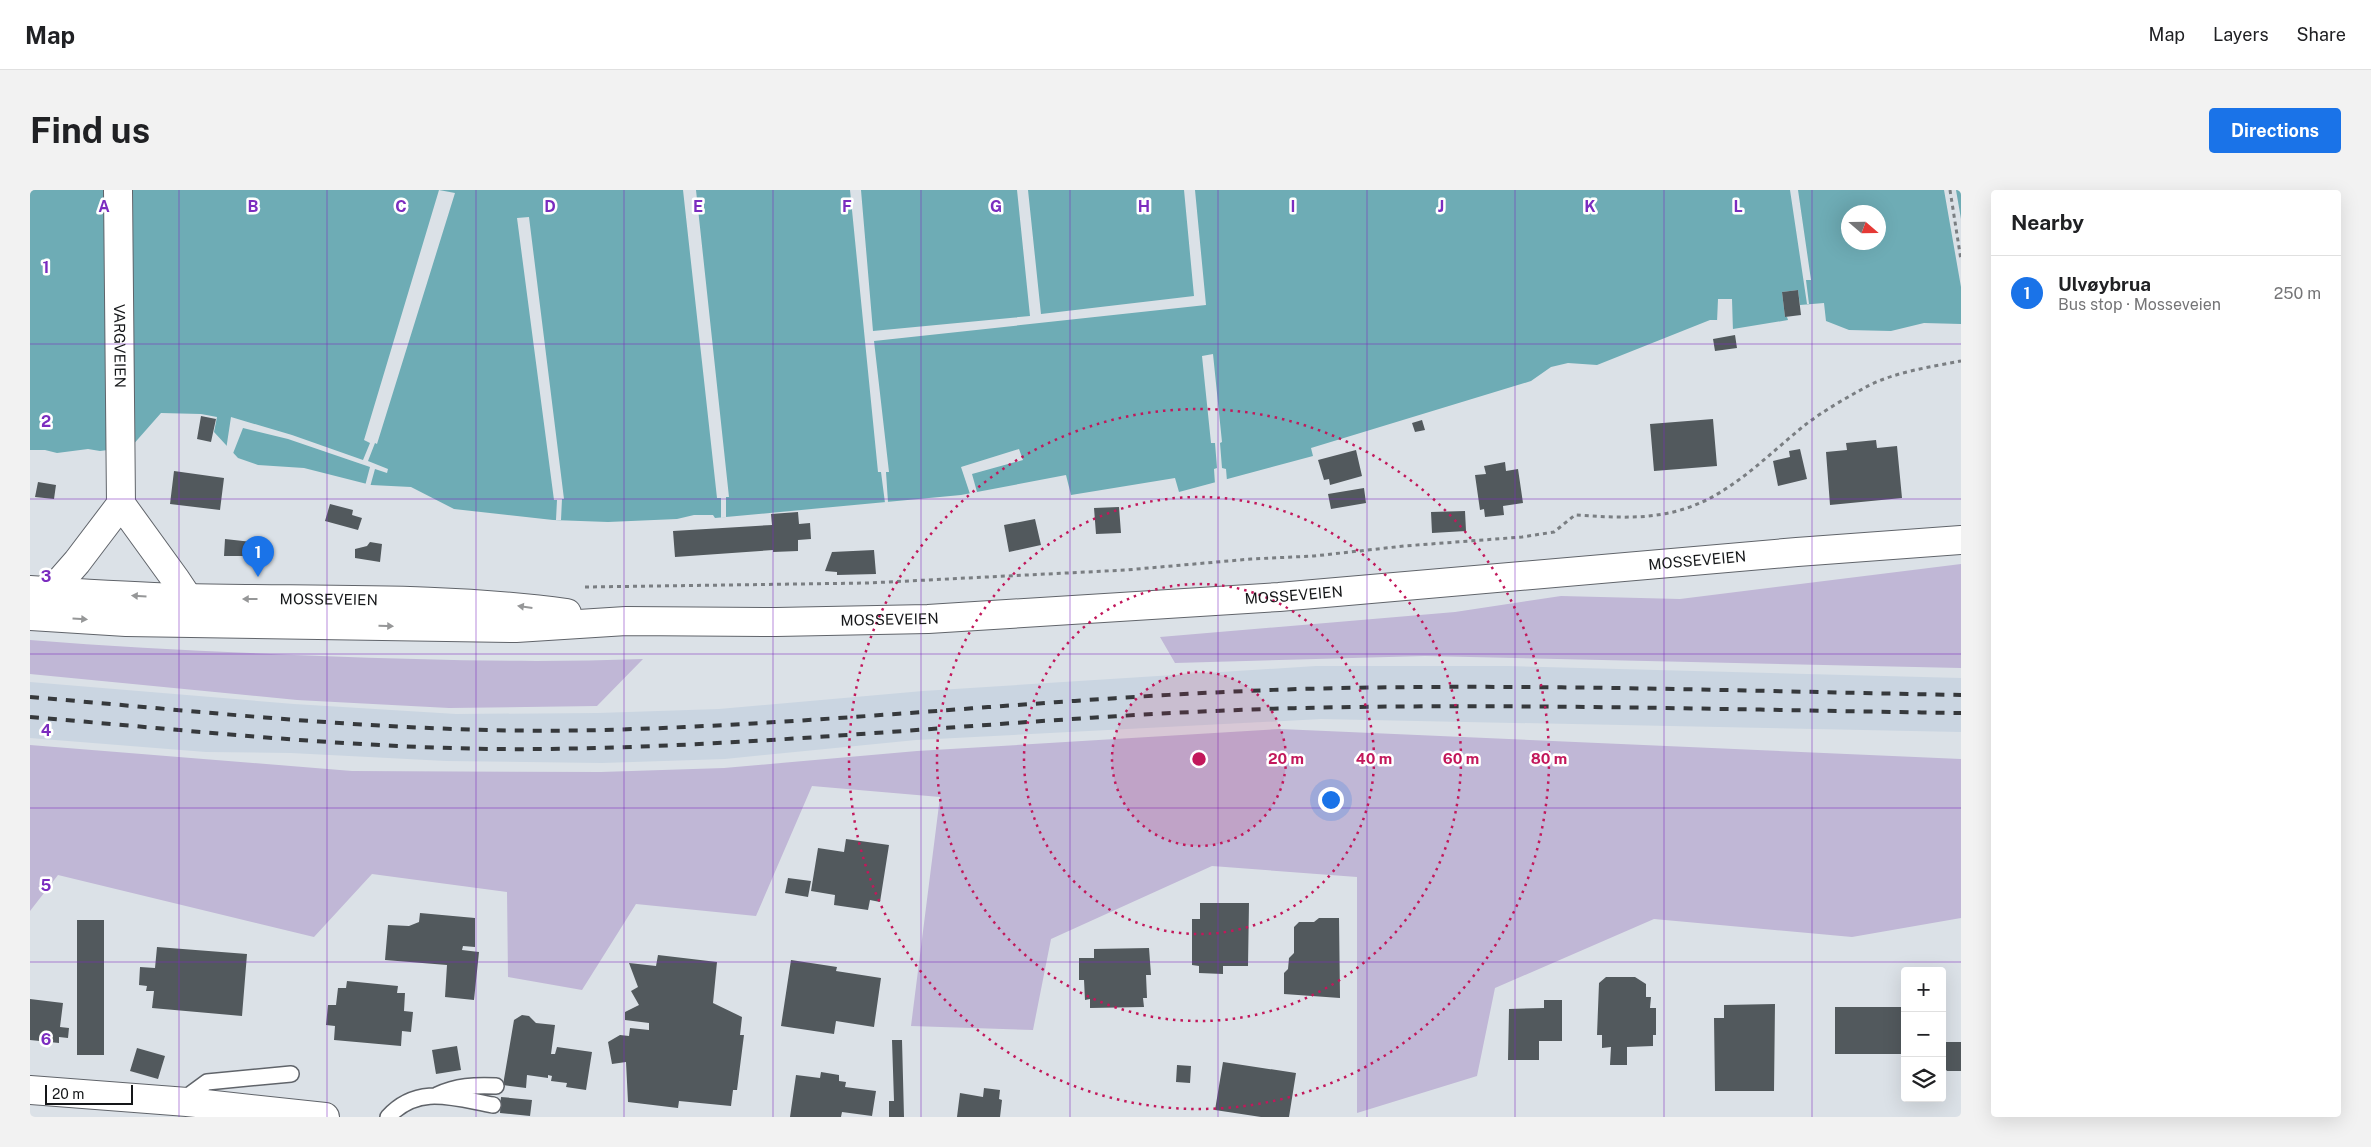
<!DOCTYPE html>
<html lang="en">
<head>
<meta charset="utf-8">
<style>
  body { margin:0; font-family:"Public Sans",sans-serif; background:#f2f2f2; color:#202124 }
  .controls { position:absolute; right:15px; bottom:15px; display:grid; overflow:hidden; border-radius:5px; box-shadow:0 5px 20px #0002 }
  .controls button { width:45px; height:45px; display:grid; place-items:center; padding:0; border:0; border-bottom:1px solid #e0e0e0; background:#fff; color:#202124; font:25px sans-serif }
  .compass { position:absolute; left:1811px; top:15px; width:45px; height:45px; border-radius:50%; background:#fff; box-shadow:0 5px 20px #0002; rotate:110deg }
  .scale { position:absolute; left:15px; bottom:12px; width:88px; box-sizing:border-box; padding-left:5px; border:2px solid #151719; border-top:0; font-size:14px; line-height:18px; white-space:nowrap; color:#151719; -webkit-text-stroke:4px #fff; paint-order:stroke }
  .you { position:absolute; left:1300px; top:609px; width:18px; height:18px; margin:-12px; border:4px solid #fff; border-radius:50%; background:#1a73e8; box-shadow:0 0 0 8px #1a73e833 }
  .badge { display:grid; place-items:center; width:32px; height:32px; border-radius:50%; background:#1a73e8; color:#fff; font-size:16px; font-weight:700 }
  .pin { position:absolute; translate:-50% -41px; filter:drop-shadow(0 1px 2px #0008) }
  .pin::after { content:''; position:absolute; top:26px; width:18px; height:15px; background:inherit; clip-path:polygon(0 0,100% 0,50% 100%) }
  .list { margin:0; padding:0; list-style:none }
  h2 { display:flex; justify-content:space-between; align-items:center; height:65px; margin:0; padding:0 20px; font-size:21px }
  h2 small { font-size:16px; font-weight:400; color:#757577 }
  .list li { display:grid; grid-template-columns:32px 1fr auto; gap:15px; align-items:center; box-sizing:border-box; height:75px; padding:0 20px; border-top:1px solid #e0e0e0 }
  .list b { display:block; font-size:19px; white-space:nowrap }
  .list p { margin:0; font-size:16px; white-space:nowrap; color:#757577 }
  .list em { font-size:16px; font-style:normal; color:#757577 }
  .icon { flex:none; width:28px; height:28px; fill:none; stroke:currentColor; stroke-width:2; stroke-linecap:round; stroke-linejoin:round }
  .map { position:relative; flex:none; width:1931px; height:927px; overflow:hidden; border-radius:5px }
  header { display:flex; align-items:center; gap:30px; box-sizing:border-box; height:70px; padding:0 25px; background:#fff; border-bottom:1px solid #e0e0e0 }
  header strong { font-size:24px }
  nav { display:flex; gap:28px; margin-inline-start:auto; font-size:18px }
  .intro { display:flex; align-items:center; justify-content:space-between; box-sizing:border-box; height:120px; padding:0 30px }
  h1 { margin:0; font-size:35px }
  .button { padding:12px 22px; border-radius:5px; background:#1a73e8; color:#fff; font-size:18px; font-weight:700 }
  main { display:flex; gap:30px; padding:0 30px }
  aside { flex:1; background:#fff; border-radius:5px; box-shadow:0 5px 20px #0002 }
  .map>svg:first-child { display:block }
  .built { fill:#cad5e1 }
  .green { fill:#c0b7d6 }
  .water { fill:#6eacb5; fill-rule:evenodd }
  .pier { fill:#dbe1e7 }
  .building { fill:#52595d }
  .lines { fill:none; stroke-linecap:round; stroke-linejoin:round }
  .lane-casing { stroke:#60646a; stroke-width:18 }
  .street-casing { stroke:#60646a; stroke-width:30 }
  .highway-casing { stroke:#60646a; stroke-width:30 }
  .path { stroke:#7a7e82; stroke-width:3; stroke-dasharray:4 4; stroke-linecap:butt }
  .lane { stroke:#fff; stroke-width:15 }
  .street { stroke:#fff; stroke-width:28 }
  .highway { stroke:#fff; stroke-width:28 }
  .rail { stroke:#36393c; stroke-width:4; stroke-dasharray:9 9; stroke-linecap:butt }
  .oneway { fill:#969798 }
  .grid { fill:none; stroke:#7b2cbf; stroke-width:1; stroke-opacity:0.55 }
  .ring { fill:none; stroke:#c2185b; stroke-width:2.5; stroke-dasharray:2.5 5 }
  .labels { text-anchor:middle; stroke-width:5; stroke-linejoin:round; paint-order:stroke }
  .street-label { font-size:15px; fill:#151719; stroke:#fff }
  .grid-label { font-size:16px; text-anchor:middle; font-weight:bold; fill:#7b2cbf; stroke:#fff; stroke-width:5; stroke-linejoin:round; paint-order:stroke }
  .centre { fill:#c2185b; stroke:#fff; stroke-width:2.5 }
  .ring-label { font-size:15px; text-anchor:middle; font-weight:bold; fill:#c2185b; stroke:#fff; stroke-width:5; stroke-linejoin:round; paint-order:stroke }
</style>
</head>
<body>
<header>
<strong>Map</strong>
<nav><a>Map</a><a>Layers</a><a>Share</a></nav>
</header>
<div class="intro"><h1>Find us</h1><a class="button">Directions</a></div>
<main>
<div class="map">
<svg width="1931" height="927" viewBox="0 0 1931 927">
  <rect width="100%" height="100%" fill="#dbe1e7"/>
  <!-- built -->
  <path class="built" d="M1286 476H1478L1931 488V542L1291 529 886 550 695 569 572 573 416 571 261 563 176 562 0 548V492L264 514 426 524 568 523 689 519 893 501Z"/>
  <!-- green -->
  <path class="green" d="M1931 374V478L1395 466 1145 473 1130 447 1425 422 1531 406 1650 409Z
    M0 450C97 458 194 462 291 466 399 470 506 473 613 469L567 516 419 518 267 510 0 484Z
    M1250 539 1931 569V728L1822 747 1624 729 1465 798 1447 886 1327 923V687L1182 676 1021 749 1003 840 881 836 910 607 782 596 726 726 606 714 552 800 478 787 477 702 342 684 284 747 28 685 0 721V555L322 581 571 582 694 578 887 561Z"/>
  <!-- water -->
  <path class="water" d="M0 0H1931V134L1894 133 1861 141 1819 140 1796 131 1794 113 1770 115 1768 100 1752 102 1755 127H1757L1758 130 1703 139 1687 130H1680L1567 175 1538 173 1521 177 1501 191 1281 258 1283 266 1149 302 1145 288 1041 305 1036 285 931 305 696 327 685 328 683 325H664L647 329 578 332 523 330 424 319 381 297 341 295 274 278 228 275 208 268 184 242 187 227 171 224 131 223 101 257 70 261 58 259 27 263 15 260H0ZM1818 22H1848V52H1818Z"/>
  <!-- pier -->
  <path class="pier" d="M409 0 425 3 347 254 345 253 338 271 358 279 357 283 345 279 340 297 335 296 340 277 258 249 213 238 202 266 196 260 201 227 262 245 333 270 340 253 334 250Z
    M653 0H666L699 307H696V327L691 328V308H687Z
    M820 0H831L843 141 1000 126 987 0H998L1011 124 1164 106 1154 0H1165L1176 115 844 151 859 282H856L858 312 855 313 851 282H848Z
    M1760 0H1768L1781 90H1776L1779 114H1777Z
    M1914 0H1926L1931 29V97Z
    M499 27 534 309H532L531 330H526L527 310H524L487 28Z
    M1688 109H1702L1703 142 1683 132H1687Z
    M1183 164 1192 252 1190 253 1192 278 1196 279 1197 291 1185 294 1184 279 1187 278 1185 253H1181L1172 166Z
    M989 259 993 270 942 284 947 302 940 304 931 277Z"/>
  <!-- building -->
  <path class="building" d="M1768 100 1771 125 1755 127 1752 102Z
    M1705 145 1707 158 1685 161 1683 149Z
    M171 226 186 229 181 252 167 249Z
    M1683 229 1687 276 1624 281 1620 234Z
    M1392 230 1395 240 1385 242 1382 233Z
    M1846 250 1847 258 1867 256 1872 308 1800 315 1796 262 1817 260 1816 253Z
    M1770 259 1777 289 1748 296 1743 271 1760 267 1759 261Z
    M1326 260 1332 286 1300 295 1299 289 1294 290 1288 270Z
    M1475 272 1476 281 1488 279 1493 313 1473 316 1474 325 1455 327 1454 319 1450 320 1445 285 1456 284 1454 276Z
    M144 281 194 288 190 320 140 314Z
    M8 292 26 295 24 309 5 307Z
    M1334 298 1336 313 1301 319 1298 304Z
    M300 314 323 320 322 325 332 328 328 340 295 331Z
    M1089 317 1091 343 1066 344 1064 318Z
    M1435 321 1436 341 1402 343 1401 322Z
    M768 322 769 334 780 333 781 349 768 350V361L743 362V360L645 367 643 341 742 335 741 324Z
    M1005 329 1011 355 979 362 974 335Z
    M195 349 222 352 221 366H194Z
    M340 352 352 354 350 372 325 368V359L337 356Z
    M844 360 846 384 807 385V382L795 381 802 362Z
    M816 649 859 655 850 712 840 710 838 720 804 715 805 705 781 701 788 658 814 662Z
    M758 688 781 691 778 707 755 703Z
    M1170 713H1219L1218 776H1193V784L1169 783V776L1162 775V729H1170Z
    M390 723 445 728V757L433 756 432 760 449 762 444 810 415 807 417 775 355 770 358 735 379 736 389 732Z
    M1289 728H1309L1310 808 1254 804V783L1258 779 1259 768 1264 763V737L1269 732H1284Z
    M47 730H74V865H47Z
    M127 757 217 764 212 826 122 818 124 801H116L117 796 109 795 110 777 125 778Z
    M1119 758 1121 785H1116L1117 808H1113L1114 817 1060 818V809L1055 810 1054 790H1049V768H1064V759Z
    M628 765 687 772 683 813 712 827 710 845H714L707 900H703L701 916 649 911 648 918 598 912 596 872 582 874 578 852 590 845 599 846 600 838 619 840V833L595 830V822L609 815 601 801 608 797 599 773 626 776Z
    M761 770 807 777 806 781 851 788 844 837 806 831 804 844 751 836Z
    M1576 787H1605L1616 794V807H1621L1620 818H1626V845H1623V856L1597 857V875H1580L1581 857 1572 858V845H1567L1569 793Z
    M317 791 368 796 367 803H375L374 821 383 822 381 842 372 841 371 856 304 850 305 836 296 835 298 815H306L308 798H316Z
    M0 809 33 813 30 837 39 838 38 848 29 847V853L0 850Z
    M1514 810H1532V851H1509V870H1478L1479 819 1514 818Z
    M1745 814 1744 901H1685L1684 828H1694V815Z
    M1805 817H1875V864H1805Z
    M492 825 499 826 506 833 525 835 521 864H525L527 857 562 862 556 900 536 897 537 893 521 891 522 886 518 885V888L497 885 496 898 473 895 484 830Z
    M862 850H872L874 927H859V911H864Z
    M1916 852H1931V881H1917L1912 875V859H1916Z
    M427 856 431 880 406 884 402 860Z
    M107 858 135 866 128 889 100 881Z
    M1193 872 1266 883 1259 927H1231L1185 920Z
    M1147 875 1161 876 1160 893 1146 892Z
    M791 882 809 885V891L816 892 815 897 846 901 842 926 812 922 811 927H760L766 885 790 888Z
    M954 898 970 900 969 909 972 910 970 927H927L930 903 953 907Z
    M471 907 502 910 500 926 470 923Z"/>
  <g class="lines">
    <defs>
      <path id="lane" d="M407 905C427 896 444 895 466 896
        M157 912 162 903 177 892 261 884
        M358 927C388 894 424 908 463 915"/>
      <g id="street">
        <path id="s1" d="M88 0 91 314"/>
        <path d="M0 900 157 912 295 927"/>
      </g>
      <g id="highway">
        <path id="s2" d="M0 400C53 403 106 407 159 408 285 411 412 406 537 423"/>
        <path d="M12 412 47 372 91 314 146 390 158 408 162 422"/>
        <path id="s3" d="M0 426 96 432 486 438 596 431 746 432 898 429 1249 407 1767 362 1931 350"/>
      </g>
    </defs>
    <!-- lane casing -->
    <use href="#lane" class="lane-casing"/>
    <!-- street casing -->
    <use href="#street" class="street-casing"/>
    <!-- highway casing -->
    <use href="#highway" class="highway-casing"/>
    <!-- path -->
    <path class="path" d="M1920 0 1931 70
      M555 397 838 393 1096 380 1221 369 1284 366 1374 356 1492 347 1524 342 1545 325C1579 327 1614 330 1647 321 1698 308 1735 267 1775 235 1793 221 1816 208 1836 197 1864 182 1900 177 1931 171"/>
    <!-- lane -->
    <use href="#lane" class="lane"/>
    <!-- street -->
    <use href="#street" class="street"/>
    <!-- highway -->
    <use href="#highway" class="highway"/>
    <!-- rail -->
    <path class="rail" d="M0 507C190 523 381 545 572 540 805 534 1037 506 1270 499 1490 493 1711 501 1931 505
      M0 527C170 541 343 561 514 559 767 556 1018 524 1270 518 1491 513 1711 520 1931 523"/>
  </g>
  <!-- one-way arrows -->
  <defs><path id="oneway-solid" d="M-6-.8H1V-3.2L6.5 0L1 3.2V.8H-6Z" transform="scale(1.25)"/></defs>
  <g class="oneway">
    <use href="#oneway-solid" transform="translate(109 406) rotate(-177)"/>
    <use href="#oneway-solid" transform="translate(220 409) rotate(-180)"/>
    <use href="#oneway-solid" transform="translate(495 417) rotate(-172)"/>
    <use href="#oneway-solid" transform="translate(50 429) rotate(4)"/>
    <use href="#oneway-solid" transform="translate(356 436) rotate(1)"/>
  </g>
  <!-- grid -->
  <path class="grid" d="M149 0V927M297 0V927M446 0V927M594 0V927M743 0V927M891 0V927M1040 0V927M1188 0V927M1337 0V927M1485 0V927M1634 0V927M1782 0V927M0 154H1931M0 309H1931M0 464H1931M0 618H1931M0 772H1931"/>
  <!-- distance rings -->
  <circle cx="1169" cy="569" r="87" fill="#c2185b" fill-opacity=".12"/>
  <g class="ring">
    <circle cx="1169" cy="569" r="87"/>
    <circle cx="1169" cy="569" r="175"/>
    <circle cx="1169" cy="569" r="262"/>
    <circle cx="1169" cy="569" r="350"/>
  </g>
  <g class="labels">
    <!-- street labels -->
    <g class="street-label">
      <text dy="5" stroke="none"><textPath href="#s1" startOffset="156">VARGVEIEN</textPath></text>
      <text dy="5" stroke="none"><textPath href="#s3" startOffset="1670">MOSSEVEIEN</textPath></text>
      <text dy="5" stroke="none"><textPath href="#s3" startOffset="1265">MOSSEVEIEN</textPath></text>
      <text dy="5" stroke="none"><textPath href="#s2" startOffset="299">MOSSEVEIEN</textPath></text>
      <text dy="5" stroke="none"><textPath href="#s3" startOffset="860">MOSSEVEIEN</textPath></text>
    </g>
  </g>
  <g class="grid-label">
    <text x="74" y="22">A</text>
    <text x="223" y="22">B</text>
    <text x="371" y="22">C</text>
    <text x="520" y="22">D</text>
    <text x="668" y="22">E</text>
    <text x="817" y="22">F</text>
    <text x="966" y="22">G</text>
    <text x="1114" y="22">H</text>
    <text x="1263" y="22">I</text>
    <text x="1411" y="22">J</text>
    <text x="1560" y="22">K</text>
    <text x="1708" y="22">L</text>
    <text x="16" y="83">1</text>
    <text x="16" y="237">2</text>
    <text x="16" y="392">3</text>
    <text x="16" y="546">4</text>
    <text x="16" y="701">5</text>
    <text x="16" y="855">6</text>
  </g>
  <circle cx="1169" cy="569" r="8" class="centre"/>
  <g class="ring-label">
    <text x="1256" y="574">20 m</text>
    <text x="1344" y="574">40 m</text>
    <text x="1431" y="574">60 m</text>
    <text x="1519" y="574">80 m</text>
  </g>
</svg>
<div class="controls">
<button>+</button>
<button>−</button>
<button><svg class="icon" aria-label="layers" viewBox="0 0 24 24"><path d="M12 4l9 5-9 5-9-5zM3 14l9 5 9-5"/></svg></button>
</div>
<svg class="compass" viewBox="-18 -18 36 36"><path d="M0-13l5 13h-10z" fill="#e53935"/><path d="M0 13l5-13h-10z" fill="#757577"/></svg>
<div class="scale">20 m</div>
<div class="you"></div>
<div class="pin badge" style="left:228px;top:387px">1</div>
</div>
<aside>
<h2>Nearby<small></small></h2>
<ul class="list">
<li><span class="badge">1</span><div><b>Ulvøybrua</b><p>Bus stop · Mosseveien</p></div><em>250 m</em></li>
</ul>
</aside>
</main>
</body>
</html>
